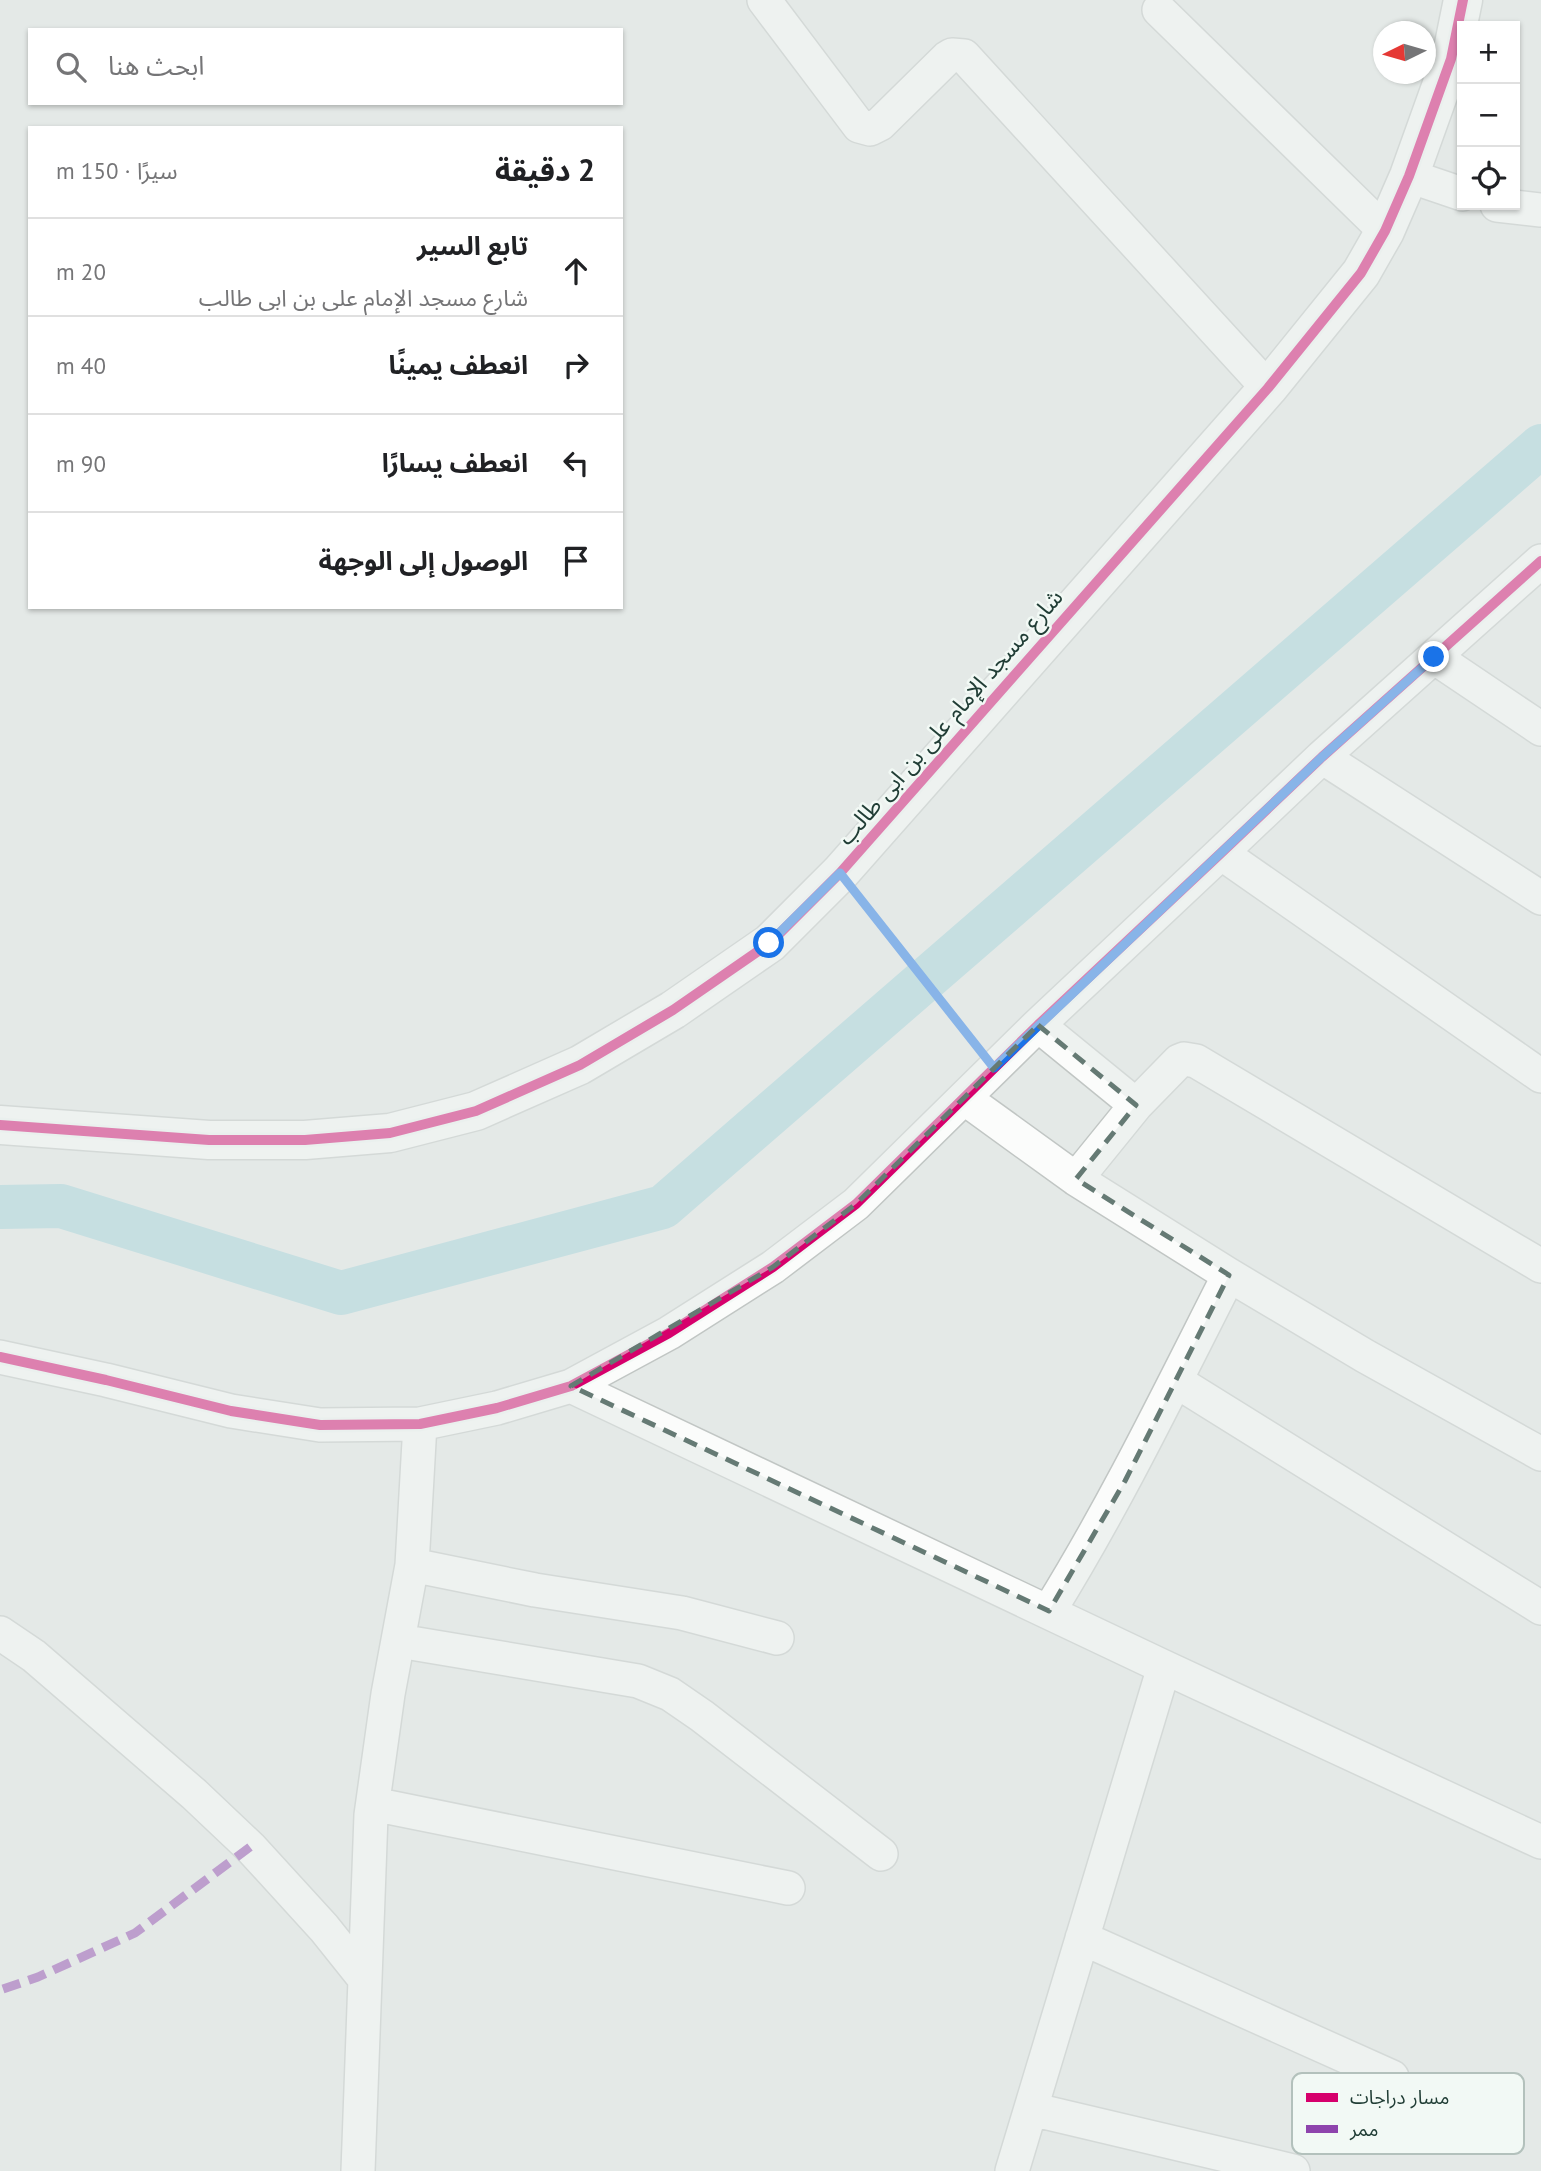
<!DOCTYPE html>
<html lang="ar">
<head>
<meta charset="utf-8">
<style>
  body { margin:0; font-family:"PT Sans","Noto Sans Arabic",sans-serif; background:#f6f6f6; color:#202124; direction:rtl }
  .controls { position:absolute; right:21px; top:21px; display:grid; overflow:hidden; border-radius:0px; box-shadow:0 2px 5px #0004 }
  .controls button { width:63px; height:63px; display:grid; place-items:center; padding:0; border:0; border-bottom:2px solid #e0e0e0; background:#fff; color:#202124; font:35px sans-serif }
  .compass { position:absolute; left:1373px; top:21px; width:63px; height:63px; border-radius:50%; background:#fff; box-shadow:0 2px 5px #0004; rotate:265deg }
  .stop { position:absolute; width:21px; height:21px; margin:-16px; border:5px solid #1a73e8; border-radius:50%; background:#fff }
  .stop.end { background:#1a73e8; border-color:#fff; box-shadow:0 2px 7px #0008 }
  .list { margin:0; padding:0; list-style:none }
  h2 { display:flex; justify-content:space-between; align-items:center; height:91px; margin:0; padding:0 28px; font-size:30px }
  h2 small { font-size:23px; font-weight:400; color:#757577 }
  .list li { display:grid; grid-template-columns:46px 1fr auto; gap:21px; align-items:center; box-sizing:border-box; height:98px; padding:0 28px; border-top:2px solid #e0e0e0 }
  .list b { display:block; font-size:26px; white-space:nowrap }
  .list p { margin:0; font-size:23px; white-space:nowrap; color:#757577 }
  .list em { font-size:23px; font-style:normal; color:#757577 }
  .icon { flex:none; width:38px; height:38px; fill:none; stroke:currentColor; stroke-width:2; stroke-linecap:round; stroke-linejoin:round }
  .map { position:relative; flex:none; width:1541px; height:2171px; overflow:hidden; direction:ltr }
  .search { position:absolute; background:#fff; box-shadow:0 2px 5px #0004; left:28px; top:28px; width:595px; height:77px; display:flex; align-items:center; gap:18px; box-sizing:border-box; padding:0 24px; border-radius:0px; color:#757577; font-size:26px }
  .panel { position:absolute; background:#fff; box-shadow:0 2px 5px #0004; left:28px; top:126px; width:595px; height:483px; border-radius:0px; direction:rtl }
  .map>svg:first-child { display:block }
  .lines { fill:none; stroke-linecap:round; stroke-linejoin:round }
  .canal { stroke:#a2d2da; stroke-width:44 }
  .minor-casing { stroke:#c1c6c4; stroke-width:36 }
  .tertiary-casing { stroke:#c1c6c4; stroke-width:41 }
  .path { stroke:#c0cac6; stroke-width:4.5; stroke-dasharray:3.5 5; stroke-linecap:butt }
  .minor { stroke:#fbfcfb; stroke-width:33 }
  .tertiary { stroke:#fbfcfb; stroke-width:38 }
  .quiet { stroke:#8e44ad; stroke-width:9; stroke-dasharray:18 9; stroke-linecap:butt }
  .cycleway-casing { stroke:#f2f9f5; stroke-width:15 }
  .cycleway { stroke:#d6006c; stroke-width:10 }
  .route { stroke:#1a73e8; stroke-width:9 }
  .marked { fill:none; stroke:#657a74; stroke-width:5; stroke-dasharray:14 9; stroke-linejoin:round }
  .labels { text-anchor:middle; stroke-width:5; stroke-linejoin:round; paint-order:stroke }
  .street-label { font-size:23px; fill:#213e36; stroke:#f2f9f5 }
  .key { fill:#f2f9f5; stroke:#b3c1bc; stroke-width:2 }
  .key-label { font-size:19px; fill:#213e36 }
</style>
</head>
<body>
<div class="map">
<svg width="1541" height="2171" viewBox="0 0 1541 2171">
  <rect width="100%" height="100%" fill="#e4e9e7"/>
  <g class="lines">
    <!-- canal -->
    <path class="canal" d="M0 1207 61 1206 341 1293 663 1207 1541 446"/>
    <defs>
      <path id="minor" d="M764 0 859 126 870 129 880 124 947 58 952 55 964 56 1268 388
        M1159 10 1385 231
        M1409 176 1462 194
        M1497 205 1541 210
        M1434 657 1541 729
        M1322 757 1541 898
        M1221 853 1541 1076
        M1038 1025 1136 1105 1076 1179 1229 1275 1365 1356 1541 1454
        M964 1098 1076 1179
        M1136 1105 1179 1061 1184 1059 1196 1061 1541 1266
        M0 1357 106 1380 231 1411 320 1425 420 1424 497 1408 571 1386 669 1333 773 1267 856 1204 1038 1025 1221 853 1322 757 1541 561
        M1176 1381 1541 1608
        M571 1386 1164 1667 1541 1842
        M412 1565 535 1590 682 1613 777 1638
        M1049 1611C1116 1503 1171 1389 1229 1275
        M0 1633 34 1656 194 1794 250 1847 324 1928 364 1978
        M399 1641 638 1681 670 1694 702 1716 881 1854
        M373 1804 788 1888
        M1082 1938 1392 2077
        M1031 2109 1293 2171
        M358 2171 371 1815 388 1694 412 1565 420 1424
        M1012 2171 1164 1667"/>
      <path id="tertiary" d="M0 1125 209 1140H305L390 1133 476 1111 580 1065 673 1010 770 943 840 873 1268 388 1361 273 1385 231 1409 176 1451 59 1463 0"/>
    </defs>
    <!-- minor casing -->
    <use href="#minor" class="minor-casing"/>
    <!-- tertiary casing -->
    <use href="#tertiary" class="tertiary-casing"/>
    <!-- path -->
    <path class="path" d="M864 904 970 1038"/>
    <!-- minor -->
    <use href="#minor" class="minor"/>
    <!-- tertiary -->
    <use href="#tertiary" class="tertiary"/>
    <!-- quiet -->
    <path class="quiet" d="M3 1989 38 1977 135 1933 250 1847"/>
    <defs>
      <path id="cycleway" d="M0 1125 209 1140H305L390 1133 476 1111 580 1065 673 1010 770 943 840 873 1268 388 1361 273 1385 231 1409 176 1451 59 1463 0
        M0 1357 106 1380 231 1411 320 1425 420 1424 497 1408 571 1386 669 1333 773 1267 856 1204 1038 1025 1221 853 1322 757 1541 561"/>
    </defs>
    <!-- cycleway casing -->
    <use href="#cycleway" class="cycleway-casing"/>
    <!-- cycleway -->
    <use href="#cycleway" class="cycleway"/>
  </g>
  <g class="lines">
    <!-- route -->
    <path class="route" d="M769 943 840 873 994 1068 1322 757 1434 657"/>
  </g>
  <!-- marked area -->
  <path d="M0 0H1541V2171H0ZM1038 1025 1136 1105 1076 1179 1229 1275 1125 1481 1049 1611 571 1386 773 1267 856 1204Z" fill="#e4e9e7" fill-opacity=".55" fill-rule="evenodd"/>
  <path class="marked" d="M1038 1025 1136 1105 1076 1179 1229 1275 1125 1481 1049 1611 571 1386 773 1267 856 1204Z"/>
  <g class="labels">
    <!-- street labels -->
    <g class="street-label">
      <text transform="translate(950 717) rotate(-49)" y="8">شارع مسجد الإمام على بن ابى طالب</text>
    </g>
  </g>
  <!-- legend -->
  <rect x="1292" y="2073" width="232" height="81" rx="10" class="key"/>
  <rect x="1306" y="2093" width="32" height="9" fill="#d6006c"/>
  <rect x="1306" y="2125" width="32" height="8" fill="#8e44ad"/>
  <g class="key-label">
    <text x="1350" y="2104">مسار دراجات</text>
    <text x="1350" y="2136">ممر</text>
  </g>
</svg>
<div class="controls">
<button>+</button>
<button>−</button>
<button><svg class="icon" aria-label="locate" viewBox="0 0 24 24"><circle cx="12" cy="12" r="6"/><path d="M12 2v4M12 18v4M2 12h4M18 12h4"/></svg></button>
</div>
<svg class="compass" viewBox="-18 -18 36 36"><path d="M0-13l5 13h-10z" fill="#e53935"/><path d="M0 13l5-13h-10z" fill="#757577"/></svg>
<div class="stop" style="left:769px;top:943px"></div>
<div class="stop end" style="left:1434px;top:657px"></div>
<div class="search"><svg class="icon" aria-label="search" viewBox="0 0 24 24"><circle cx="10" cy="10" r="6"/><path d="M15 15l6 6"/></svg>ابحث هنا</div>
<section class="panel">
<h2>2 دقيقة<small>سيرًا · 150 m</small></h2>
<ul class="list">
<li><svg class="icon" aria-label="ahead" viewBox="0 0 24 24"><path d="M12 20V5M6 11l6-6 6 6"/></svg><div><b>تابع السير</b><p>شارع مسجد الإمام على بن ابى طالب</p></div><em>20 m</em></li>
<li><svg class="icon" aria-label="right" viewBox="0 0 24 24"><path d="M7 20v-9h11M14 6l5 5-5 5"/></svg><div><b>انعطف يمينًا</b></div><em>40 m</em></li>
<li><svg class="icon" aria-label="left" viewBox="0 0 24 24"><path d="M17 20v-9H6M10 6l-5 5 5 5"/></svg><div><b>انعطف يسارًا</b></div><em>90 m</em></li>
<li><svg class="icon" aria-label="arrive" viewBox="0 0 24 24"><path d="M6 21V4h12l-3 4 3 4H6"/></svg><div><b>الوصول إلى الوجهة</b></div></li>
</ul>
</section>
</div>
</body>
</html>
